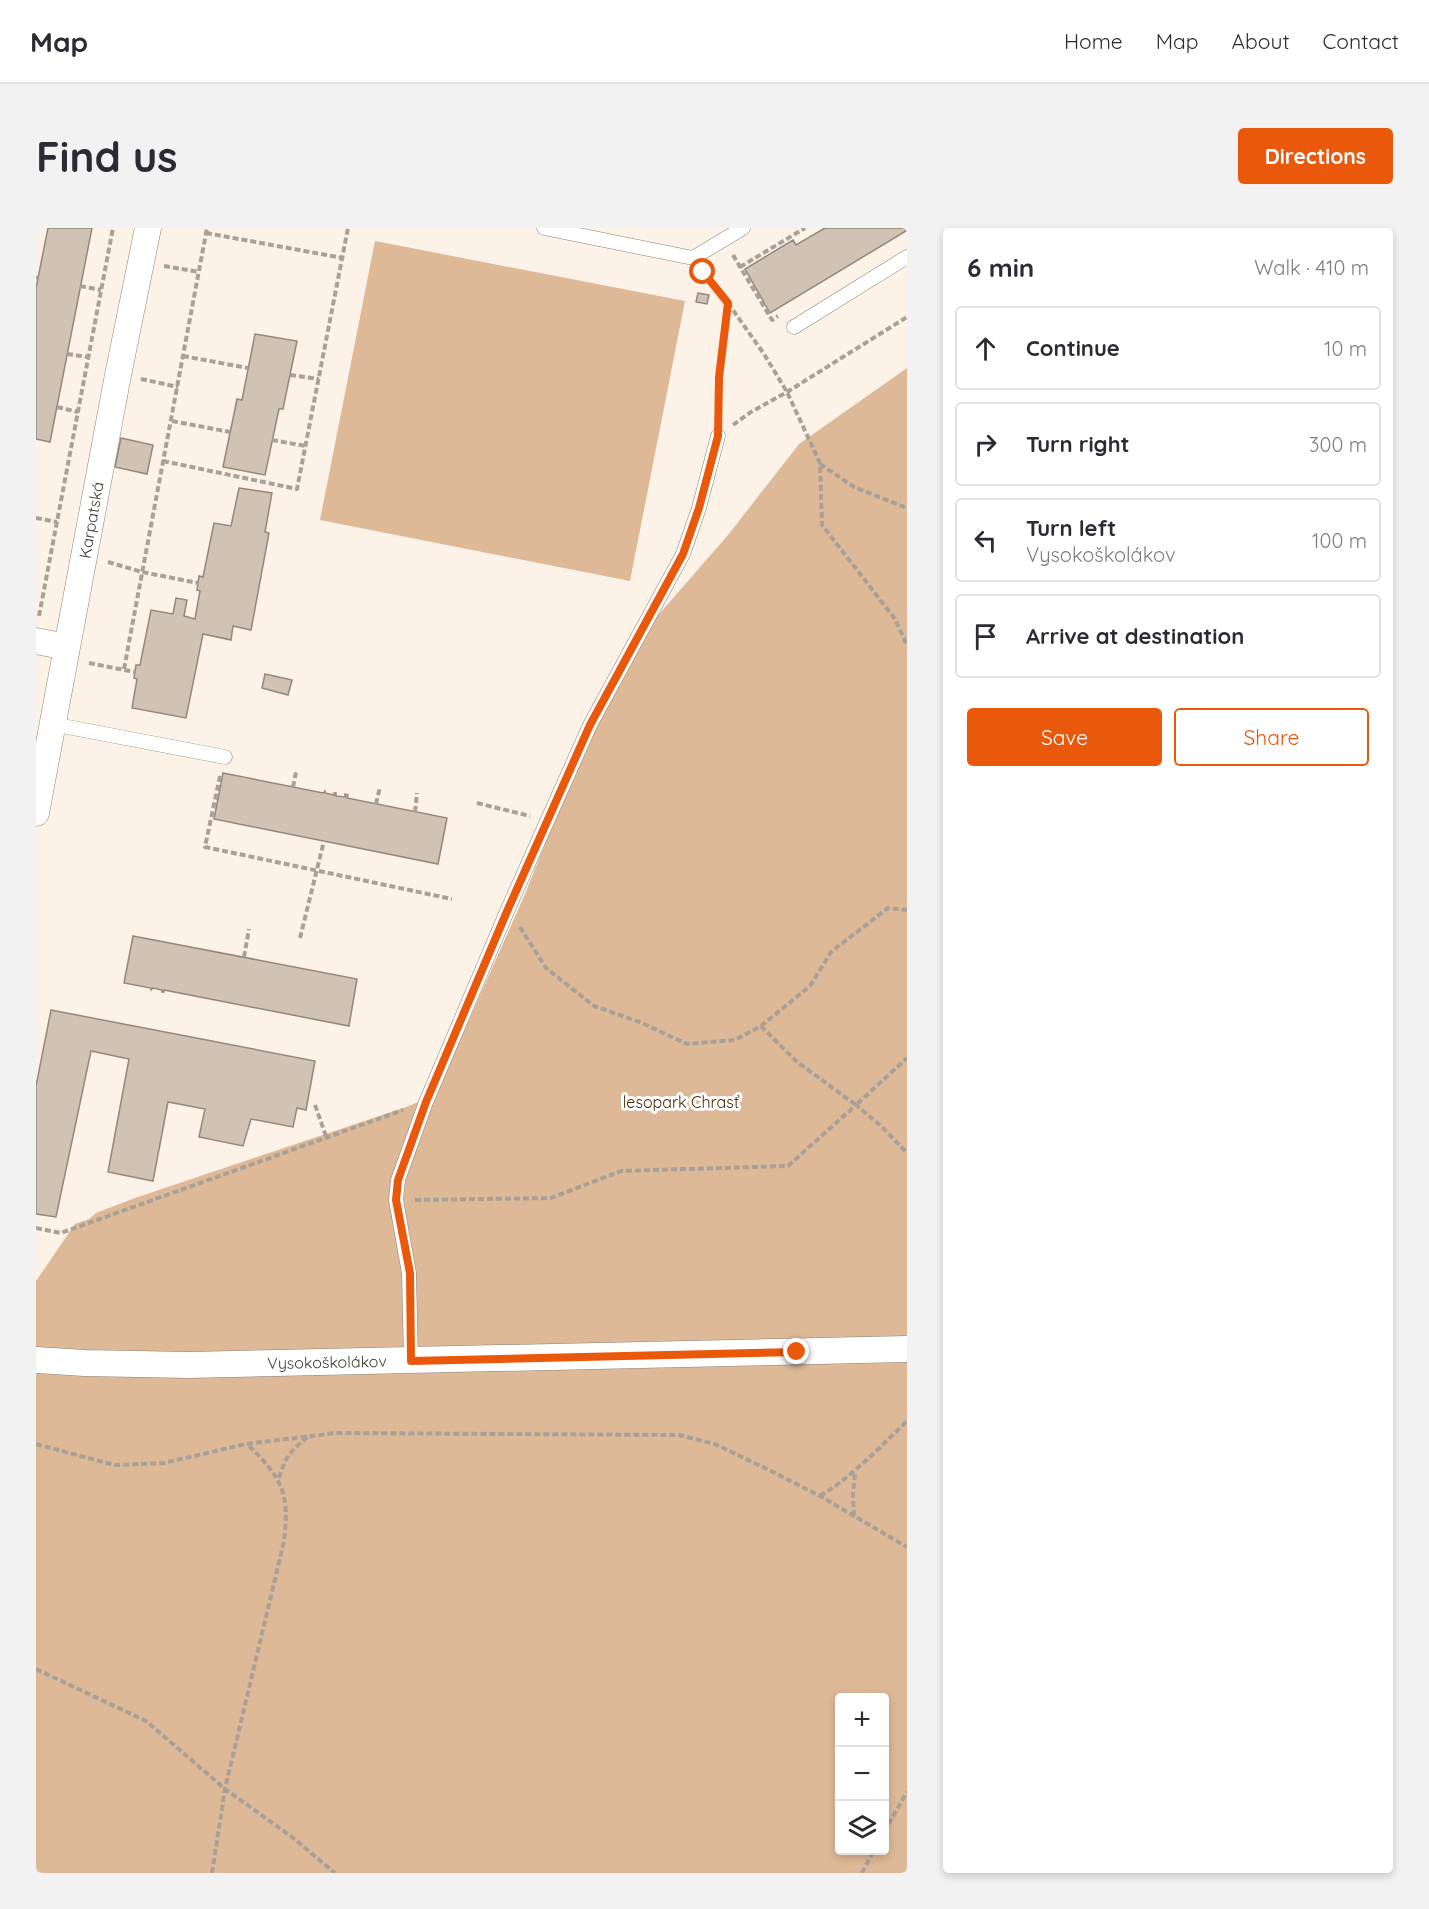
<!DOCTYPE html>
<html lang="en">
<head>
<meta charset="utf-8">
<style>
  body { margin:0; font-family:Quicksand,sans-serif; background:#f2f2f3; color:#2b2b33 }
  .controls { position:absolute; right:18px; bottom:18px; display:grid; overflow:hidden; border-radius:6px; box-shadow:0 3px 9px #0003 }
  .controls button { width:54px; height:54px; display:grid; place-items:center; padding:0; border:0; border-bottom:2px solid #e1e1e2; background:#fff; color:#2b2b33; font:30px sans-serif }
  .stop { position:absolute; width:18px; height:18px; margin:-14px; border:4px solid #ea580c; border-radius:50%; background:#fff }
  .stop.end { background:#ea580c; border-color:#fff; box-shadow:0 2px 6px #0008 }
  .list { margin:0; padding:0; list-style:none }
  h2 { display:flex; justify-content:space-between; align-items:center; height:78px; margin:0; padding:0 24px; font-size:26px }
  h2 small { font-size:20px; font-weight:400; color:#7c7c81 }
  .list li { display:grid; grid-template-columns:39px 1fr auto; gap:18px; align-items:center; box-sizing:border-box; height:84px; margin:0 12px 12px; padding:0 12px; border:2px solid #e1e1e2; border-radius:6px }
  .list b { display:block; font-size:22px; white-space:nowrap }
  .list p { margin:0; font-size:20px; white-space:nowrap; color:#7c7c81 }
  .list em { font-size:20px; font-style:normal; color:#7c7c81 }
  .actions { display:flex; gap:12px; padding:18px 24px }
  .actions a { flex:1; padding:14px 0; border:2px solid #ea580c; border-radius:6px; text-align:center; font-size:21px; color:#ea580c }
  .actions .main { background:#ea580c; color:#fff }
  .icon { flex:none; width:33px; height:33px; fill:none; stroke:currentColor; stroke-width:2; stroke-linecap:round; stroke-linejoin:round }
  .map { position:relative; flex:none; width:871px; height:1645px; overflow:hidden; border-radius:6px }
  header { display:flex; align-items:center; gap:36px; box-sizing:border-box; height:84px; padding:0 30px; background:#fff; border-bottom:2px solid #e1e1e2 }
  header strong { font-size:28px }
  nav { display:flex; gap:33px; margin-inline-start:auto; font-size:21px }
  .intro { display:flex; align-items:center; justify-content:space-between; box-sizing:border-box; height:144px; padding:0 36px }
  h1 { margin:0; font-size:42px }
  .button { padding:15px 27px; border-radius:6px; background:#ea580c; color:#fff; font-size:21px; font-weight:700 }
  main { display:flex; gap:36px; padding:0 36px }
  aside { flex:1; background:#fff; border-radius:6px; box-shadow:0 3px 9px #0003 }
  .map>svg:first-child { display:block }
  .green { fill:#deb997; fill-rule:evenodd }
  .building { fill:#d0c2b5; stroke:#94877b; stroke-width:1.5 }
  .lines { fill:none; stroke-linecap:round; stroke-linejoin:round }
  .lane-casing { stroke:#8d8074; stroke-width:15 }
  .street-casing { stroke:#8d8074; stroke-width:27 }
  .path { stroke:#a9a097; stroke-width:4; stroke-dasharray:6 3; stroke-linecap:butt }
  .lane { stroke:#fff; stroke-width:14 }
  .street { stroke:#fff; stroke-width:26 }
  .route { stroke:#ea580c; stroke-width:8 }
  .labels { text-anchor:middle; stroke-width:6; stroke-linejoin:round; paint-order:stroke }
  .street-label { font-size:16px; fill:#413b36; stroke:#fff }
  .park-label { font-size:16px; fill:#492a06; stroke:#fff }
</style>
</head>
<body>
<header>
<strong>Map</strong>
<nav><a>Home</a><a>Map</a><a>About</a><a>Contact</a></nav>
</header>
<div class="intro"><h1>Find us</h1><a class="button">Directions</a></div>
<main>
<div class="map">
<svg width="871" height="1645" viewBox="0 0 871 1645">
  <rect width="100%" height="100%" fill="#fdf2e7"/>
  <!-- green -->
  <path class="green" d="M339 13 649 73 594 353 284 292Z
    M871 140V1645H0V1053L39 996 53 991 60 985 99 970 370 879 395 869 413 837 489 666 560 489 590 424 692 307 763 216ZM804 1470H848V1622H804Z"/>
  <!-- building -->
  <path class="building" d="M12 0H56L14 214 0 211V60Z
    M789 0H868L870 3 734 85 709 41 757 12 760 17Z
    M662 65 673 67 671 76 660 74Z
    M219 106 261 113 247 181H243L229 247 187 239 201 171 206 172Z
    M85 210 117 217 111 246 79 239Z
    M203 260 236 265 229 304 233 305 215 402 197 398 195 412 167 406 150 490 96 480 101 451 98 450 100 437H104L115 382 137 386 140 370 151 372 148 388 159 391 164 363 161 362 163 348 167 349 178 295 195 298Z
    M229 446 256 452 252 467 226 460Z
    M187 545 287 565 289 563V565L298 567V565H300V568L309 569V566L312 567 311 570 411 590 402 636 178 591Z
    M97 708 321 751 313 798 128 762V764H126V762L117 760 115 762V760L88 755Z
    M15 782 279 833 270 882 261 880 257 899 215 891 207 918 163 909 169 881 132 874 117 953 72 944 93 831 55 823 20 989 0 986V858Z"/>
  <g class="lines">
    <defs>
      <path id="lane" d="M508 0 657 30 707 0
        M758 99 871 29
        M16 496 189 529
        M375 1133 373 1045 360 972 362 952 390 874 472 681 554 497 647 326 663 280 682 208"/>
      <path id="street" d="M0 413 31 419
        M0 585 82 147 112 0
        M0 1132 49 1135 152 1137 871 1121"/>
    </defs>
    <!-- lane casing -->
    <use href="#lane" class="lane-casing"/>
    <!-- street casing -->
    <use href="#street" class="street-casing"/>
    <!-- path -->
    <path class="path" d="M170 5 307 30
      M697 27 736 92 742 88
      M128 38 163 44
      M704 39 769 0
      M668 44 692 75 683 149 682 189
      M0 49 2 50
      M44 58 65 62
      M692 75 728 126 751 164 784 235 786 297 859 391 871 417
      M31 126 52 129
      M147 128 212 140
      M254 147 283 151
      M105 151 142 159
      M21 179 42 184
      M136 193 194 204
      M697 197 715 184 751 164 871 89
      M236 212 270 218
      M127 233 261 261 312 0
      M784 236 818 259 871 280
      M0 290 21 294
      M72 334 106 344 162 355
      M3 388 77 0
      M53 435 99 444
      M88 441 171 0
      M184 548 169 619 416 671
      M257 559 260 544
      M441 575 494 588
      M340 576 344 559
      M379 584 381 565
      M484 699 510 740 558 778 606 795 651 816 699 812 725 798 774 758 795 724 852 680 871 682
      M264 710 288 613
      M208 729 213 701
      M725 798 760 833 820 877 871 830
      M279 877 291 911
      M379 972 515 970 585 943 752 938 820 877 845 898 871 925
      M0 1000 25 1005 367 882
      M0 1216 78 1237 128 1235 210 1216 300 1205 643 1207 679 1216 733 1242 784 1268 871 1319
      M243 1250C250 1228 254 1223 272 1209
      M784 1268C817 1248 843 1220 871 1193
      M818 1288 817 1267 819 1244
      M0 1441 110 1493 189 1561 256 1609 299 1645
      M848 1604 871 1564
      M176 1645 189 1561 248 1313C254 1264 246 1250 211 1216
      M826 1645 838 1622"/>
    <!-- lane -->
    <use href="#lane" class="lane"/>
    <!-- street -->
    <use href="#street" class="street"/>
  </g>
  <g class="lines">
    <!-- route -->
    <path class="route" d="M667 44 692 75 683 149 682 208 663 280 647 326 554 497 472 681 390 874 362 952 360 972 374 1045 375 1133 761 1124"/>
  </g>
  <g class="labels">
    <!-- street labels -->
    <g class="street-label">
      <text transform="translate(55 292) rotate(-80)" y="6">Karpatská</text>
      <text transform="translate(291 1134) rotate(-1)" y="6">Vysokoškolákov</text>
    </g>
    <!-- park labels -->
    <g class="park-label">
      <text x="645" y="880">lesopark Chrasť</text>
    </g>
  </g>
</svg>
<div class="controls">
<button>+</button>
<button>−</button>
<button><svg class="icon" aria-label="layers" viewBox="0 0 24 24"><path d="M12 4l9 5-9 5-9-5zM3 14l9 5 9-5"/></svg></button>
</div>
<div class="stop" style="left:667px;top:44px"></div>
<div class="stop end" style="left:761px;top:1124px"></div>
</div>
<aside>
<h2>6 min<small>Walk · 410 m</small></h2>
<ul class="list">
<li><svg class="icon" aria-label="ahead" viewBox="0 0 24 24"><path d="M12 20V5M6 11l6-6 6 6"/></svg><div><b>Continue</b></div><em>10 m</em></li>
<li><svg class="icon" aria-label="right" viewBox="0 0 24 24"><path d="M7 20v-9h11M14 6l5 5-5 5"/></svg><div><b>Turn right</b></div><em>300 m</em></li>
<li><svg class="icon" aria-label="left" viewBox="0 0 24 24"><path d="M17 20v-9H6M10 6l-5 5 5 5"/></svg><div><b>Turn left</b><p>Vysokoškolákov</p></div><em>100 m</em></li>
<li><svg class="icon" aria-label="arrive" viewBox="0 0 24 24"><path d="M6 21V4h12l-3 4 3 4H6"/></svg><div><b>Arrive at destination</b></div></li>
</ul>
<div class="actions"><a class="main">Save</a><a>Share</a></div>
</aside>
</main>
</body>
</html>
